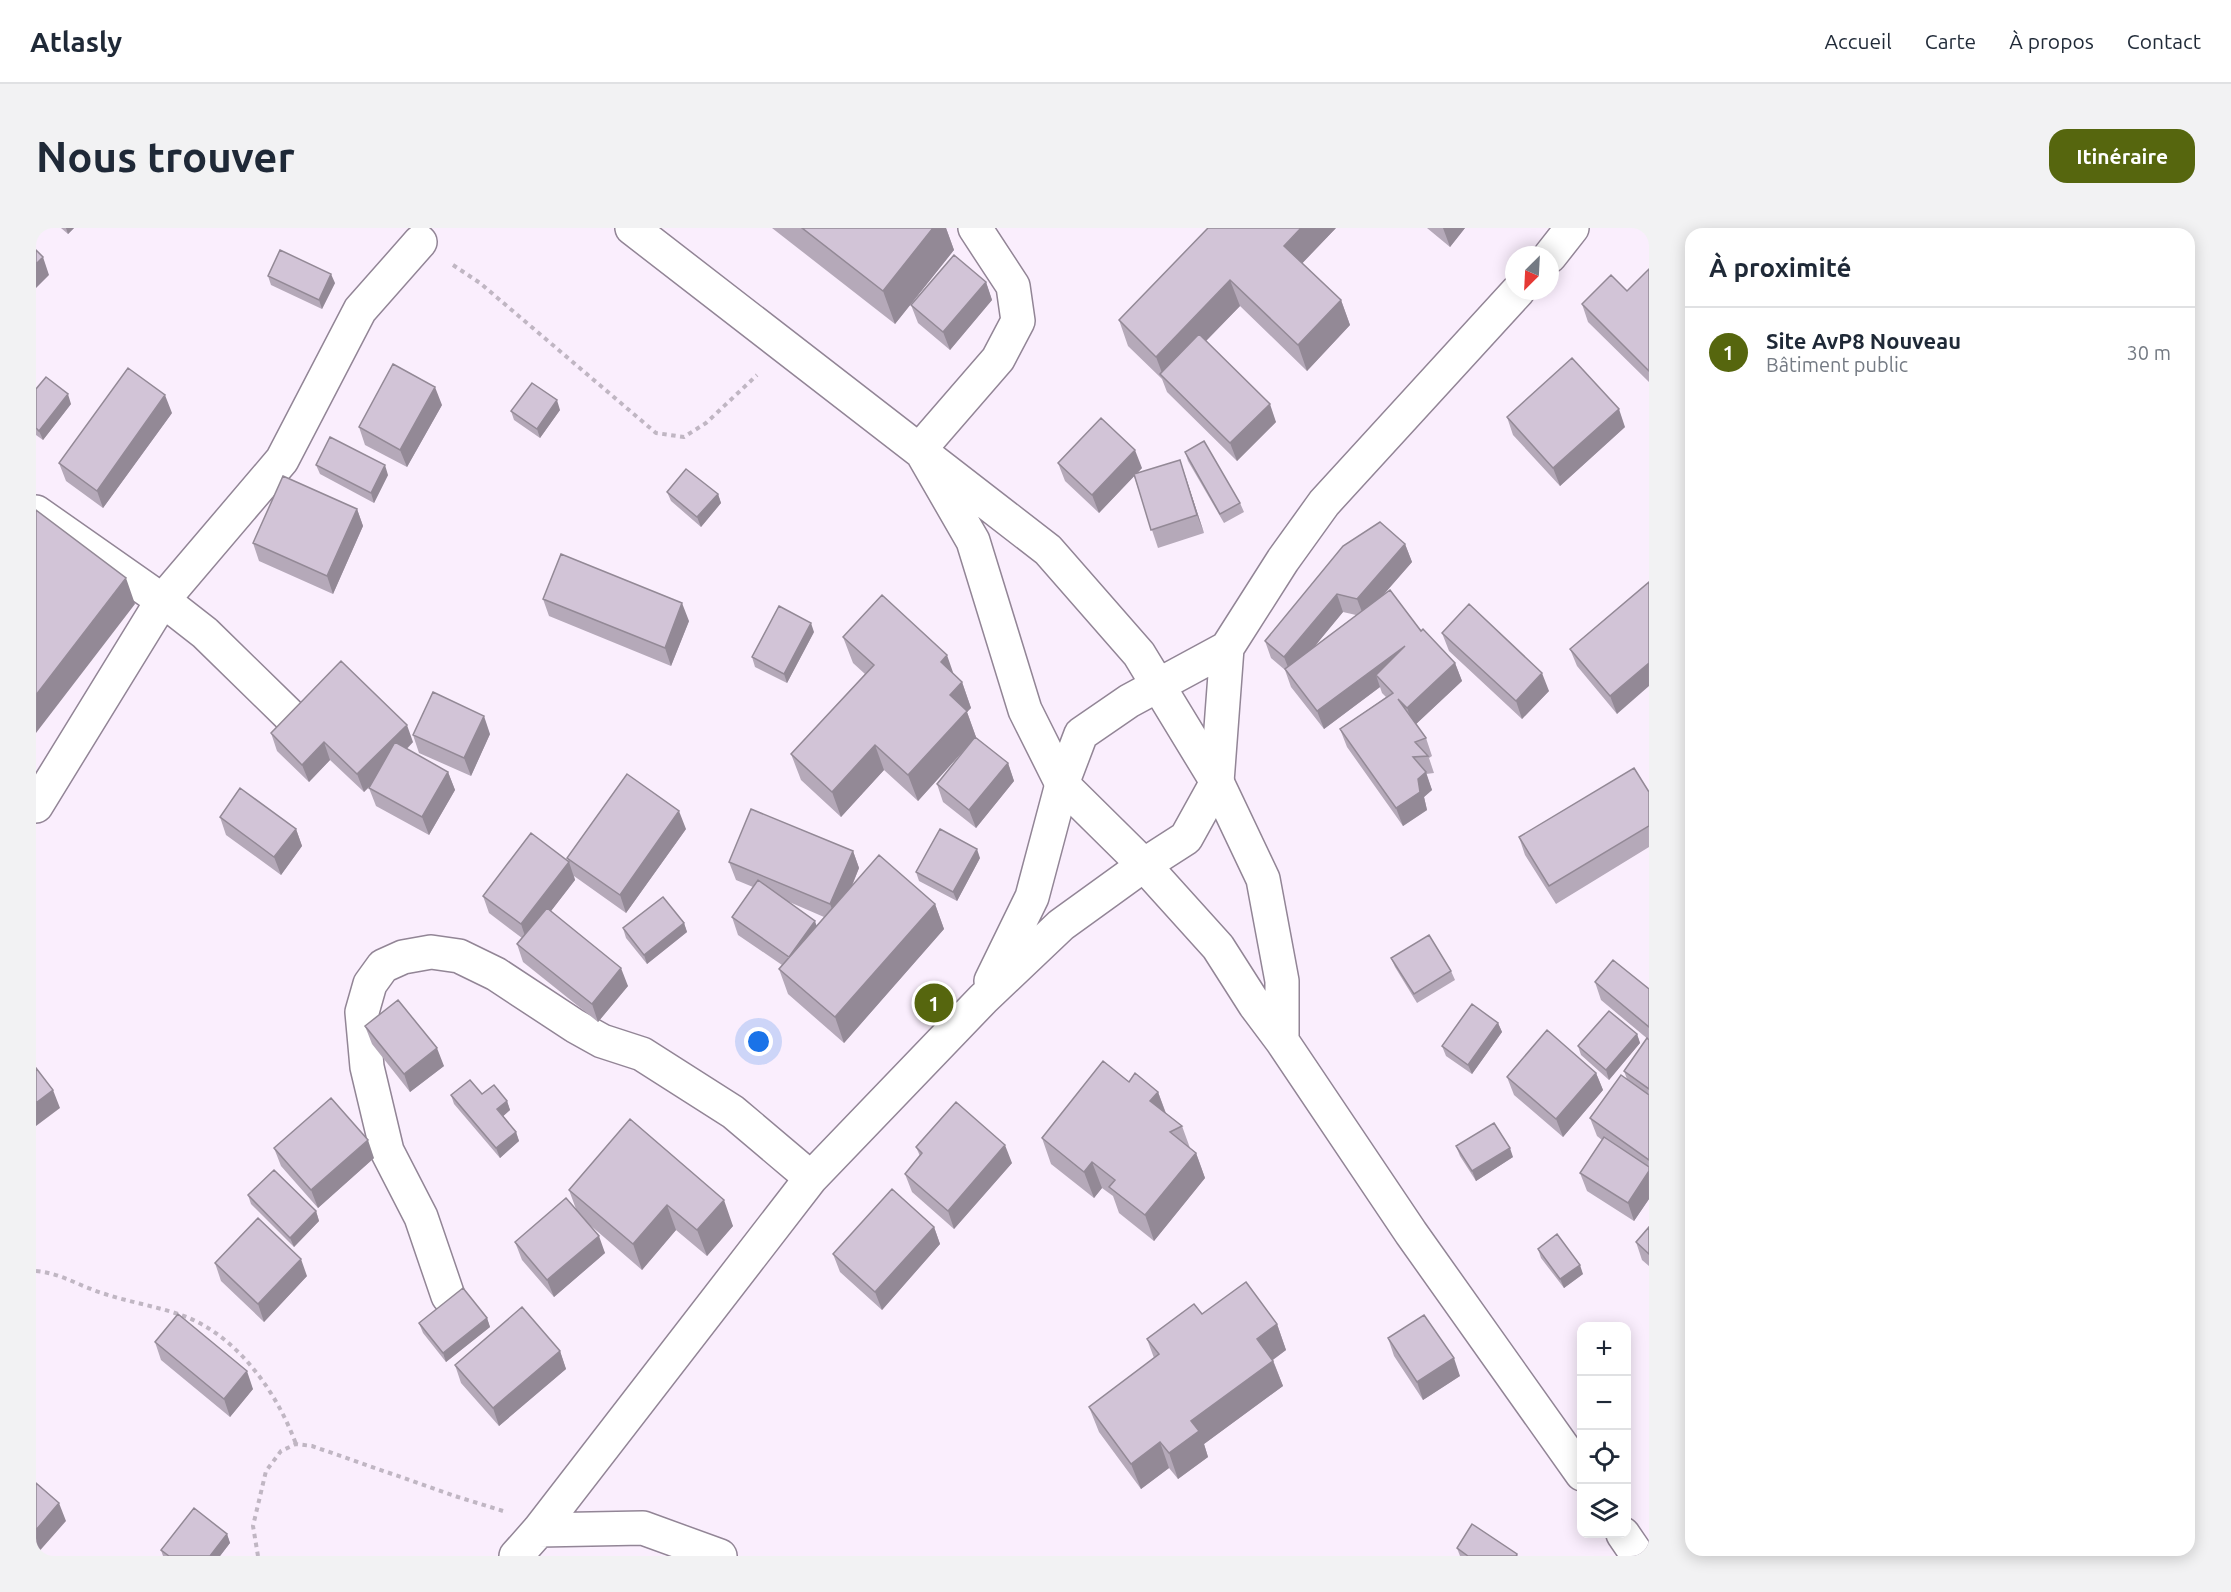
<!DOCTYPE html>
<html lang="fr">
<head>
<meta charset="utf-8">
<style>
  body { margin:0; font-family:Ubuntu,sans-serif; background:#f2f2f3; color:#1f2937 }
  .controls { position:absolute; right:18px; bottom:18px; display:grid; overflow:hidden; border-radius:12px; box-shadow:0 3px 15px #0003 }
  .controls button { width:54px; height:54px; display:grid; place-items:center; padding:0; border:0; border-bottom:2px solid #e0e1e3; background:#fff; color:#1f2937; font:30px sans-serif }
  .compass { position:absolute; left:1469px; top:18px; width:54px; height:54px; border-radius:50%; background:#fff; box-shadow:0 3px 15px #0003; rotate:204deg }
  .you { position:absolute; left:723px; top:814px; width:21px; height:21px; margin:-15px; border:4px solid #fff; border-radius:50%; background:#1a73e8; box-shadow:0 0 0 9px #1a73e833 }
  .badge { display:grid; place-items:center; width:39px; height:39px; border-radius:50%; background:#56660e; color:#fff; font-size:20px; font-weight:700 }
  .pin { position:absolute; translate:-50% -50%; border:3px solid #fff; box-shadow:0 2px 6px #0006 }
  .list { margin:0; padding:0; list-style:none }
  h2 { display:flex; justify-content:space-between; align-items:center; height:78px; margin:0; padding:0 24px; font-size:26px }
  h2 small { font-size:20px; font-weight:400; color:#747a83 }
  .list li { display:grid; grid-template-columns:39px 1fr auto; gap:18px; align-items:center; box-sizing:border-box; height:90px; padding:0 24px; border-top:2px solid #e0e1e3 }
  .list b { display:block; font-size:22px; white-space:nowrap }
  .list p { margin:0; font-size:20px; white-space:nowrap; color:#747a83 }
  .list em { font-size:20px; font-style:normal; color:#747a83 }
  .icon { flex:none; width:33px; height:33px; fill:none; stroke:currentColor; stroke-width:2; stroke-linecap:round; stroke-linejoin:round }
  .map { position:relative; flex:none; width:1613px; height:1328px; overflow:hidden; border-radius:18px }
  header { display:flex; align-items:center; gap:36px; box-sizing:border-box; height:84px; padding:0 30px; background:#fff; border-bottom:2px solid #e0e1e3 }
  header strong { font-size:28px }
  nav { display:flex; gap:33px; margin-inline-start:auto; font-size:21px }
  .intro { display:flex; align-items:center; justify-content:space-between; box-sizing:border-box; height:144px; padding:0 36px }
  h1 { margin:0; font-size:42px }
  .button { padding:15px 27px; border-radius:18px; background:#56660e; color:#fff; font-size:21px; font-weight:700 }
  main { display:flex; gap:36px; padding:0 36px }
  aside { flex:1; background:#fff; border-radius:18px; box-shadow:0 3px 15px #0003 }
  .map>svg:first-child { display:block }
  .lines { fill:none; stroke-linecap:round; stroke-linejoin:round }
  .minor-casing { stroke:#928596; stroke-width:36 }
  .major-casing { stroke:#928596; stroke-width:36 }
  .path { stroke:#c0b6c3; stroke-width:4; stroke-dasharray:4.5 4.5; stroke-linecap:butt }
  .minor { stroke:#fff; stroke-width:33 }
  .major { stroke:#fff; stroke-width:33 }
  .wall { fill:#b5a9b9; fill-rule:evenodd }
  .shaded-wall { fill:#938996 }
  .building { fill:#d2c4d7; stroke:#938996; stroke-width:1.5 }
</style>
</head>
<body>
<header>
<strong>Atlasly</strong>
<nav><a>Accueil</a><a>Carte</a><a>À propos</a><a>Contact</a></nav>
</header>
<div class="intro"><h1>Nous trouver</h1><a class="button">Itinéraire</a></div>
<main>
<div class="map">
<svg width="1613" height="1328" viewBox="0 0 1613 1328">
  <rect width="100%" height="100%" fill="#faeefd"/>
  <g class="lines">
    <defs>
      <path id="minor" d="M1514 28 1536 0
        M884 221 962 131 982 93 977 58 939 0
        M0 284 137 380 169 405 255 489
        M0 578 126 373 246 232 324 82 384 14
        M955 753 996 669 1026 556 1045 506 1093 473 1191 420
        M412 1068 385 989 351 923 331 839 326 784 334 756 347 738 367 729 395 724 423 728 460 746 539 798 566 813 606 826 697 884 775 950
        M503 1302 607 1300 684 1328
        M480 1328 503 1302 775 950 947 771 1025 697 1108 637 1150 610 1181 554 1191 420 1247 332 1288 275 1482 63"/>
      <path id="major" d="M596 0 1012 322 1103 426 1181 554 1227 651 1246 753V813
        M884 221 937 313 989 482 1026 556 1108 637 1182 719 1219 777 1246 813 1375 1005 1546 1246
        M1587 1306 1602 1328"/>
    </defs>
    <!-- minor casing -->
    <use href="#minor" class="minor-casing"/>
    <!-- major casing -->
    <use href="#major" class="major-casing"/>
    <!-- path -->
    <path class="path" d="M417 37 444 55 620 205 648 209 670 195 721 147
      M0 1043C25 1045 45 1059 69 1066 96 1075 126 1079 153 1090 204 1112 241 1165 260 1216
      M222 1328 217 1298 230 1243 245 1223 260 1216 276 1218 422 1269 467 1283"/>
    <!-- minor -->
    <use href="#minor" class="minor"/>
    <!-- major -->
    <use href="#major" class="major"/>
  </g>
  <!-- wall -->
  <path class="wall" d="M25 0H38L32 6Z
    M736 0H910L918 22 859 96Z
    M1300 0 1266 35 1305 72 1314 97 1271 143 1204 78 1170 113 1240 194 1201 233 1131 164 1126 151 1092 118 1083 92Z
    M1391 0H1429L1414 19Z
    M1613 41V154L1552 94 1546 76 1591 63Z
    M232 48 299 55 286 81 235 57Z
    M950 54 956 72 914 122 882 95 875 77Z
    M0 161 35 176 7 212 0 207Z
    M406 177 371 239 329 217 323 199Z
    M524 182 504 210 478 192 475 183Z
    M136 185 67 280 30 253 23 235Z
    M1471 189 1589 199 1524 258 1477 207Z
    M1149 224 1204 275 1208 284 1188 295 1152 233Z
    M1022 235 1106 240 1101 245 1150 250 1168 305 1122 320 1098 248 1063 285 1029 253Z
    M280 237 352 247 338 275 284 246Z
    M631 264 682 266 685 275 665 299 635 273Z
    M321 281 327 298 297 366 223 333 217 315Z
    M1369 316 1376 334 1348 366 1419 435 1426 453 1380 496 1390 510 1396 528 1393 530 1398 545 1390 546 1396 562 1388 569 1391 582 1367 598 1311 519 1304 501 1350 469 1346 465 1344 459 1288 501 1255 459 1249 442 1235 430 1229 413ZM1307 384 1320 387 1278 419Z
    M1613 354 1581 486 1541 438 1534 421Z
    M507 371 653 393 635 438 513 388Z
    M778 404 751 455 719 439 716 429Z
    M1406 405 1513 463 1486 491 1413 423Z
    M807 409 918 446 926 454 935 480 931 484 940 509V510L972 535 978 553 940 600 907 574 901 556 937 512 882 573 848 542 805 589 765 552 755 526 829 446 817 435Z
    M235 505 377 514 371 521 412 544 419 562 393 607 340 578 333 560 335 557 328 564 294 532 273 554 241 523Z
    M454 506 435 548 383 525 377 507Z
    M1613 564V619L1520 676 1489 627 1483 609Z
    M184 589 260 601 266 618 245 647 190 607Z
    M650 601 590 685 538 648 539 652 515 683 592 758 562 794 487 734 481 716 486 710 453 685 447 668 533 634 531 630Z
    M817 623 823 640 816 658 899 676 908 701 808 815 752 766 743 741 746 737 702 707 696 689 717 659 700 652 693 634ZM751 673 788 689 780 698Z
    M944 630 921 673 883 653 880 644Z
    M648 695 651 704 611 736 590 710 587 700Z
    M1355 730 1415 743 1419 752 1381 775 1359 739Z
    M1559 754 1613 761V812L1565 772Z
    M1462 795 1466 804 1436 846 1410 828 1406 818Z
    M329 798 408 838 374 864 336 816Z
    M1601 806 1604 815 1573 852 1545 827 1542 818Z
    M1613 812V971L1598 993 1551 963 1544 945 1566 912 1561 908 1554 890 1591 851 1588 843Z
    M1560 845 1567 862 1527 909 1478 867 1471 849Z
    M1093 854 1122 864 1130 885 1146 898 1154 920 1160 925 1169 950 1118 1013 1083 985 1077 968 1066 960 1058 970 1015 936 1006 910Z
    M446 866 471 873 474 882 467 888 480 904 483 913 464 930 418 876 415 867Z
    M594 891 697 998 671 1028 640 1002 606 1042 554 997 569 1025 518 1069 486 1032 479 1014 540 981 533 962Z
    M1420 918 1477 929 1440 953 1424 928Z
    M880 919 976 935 918 1001 876 964 869 946 884 928Z
    M238 920 338 930 282 980 245 938Z
    M212 967 280 983 283 993 258 1019 215 976Z
    M898 999 904 1016 846 1082 804 1044 797 1026Z
    M1613 999V1038L1606 1032 1600 1014Z
    M1502 1021 1547 1046 1528 1060 1505 1030Z
    M179 1035 271 1048 228 1094 185 1053Z
    M1166 1086 1241 1096 1250 1122 1237 1132 1247 1158 1168 1216 1172 1229 1142 1251 1133 1240 1105 1261 1063 1204 1053 1179 1118 1130 1111 1111Z
    M451 1090 454 1099 410 1134 387 1105 383 1095Z
    M1352 1110 1424 1148 1387 1172 1358 1128Z
    M119 1114 217 1161 194 1189 125 1132Z
    M524 1123 530 1141 463 1198 425 1155 419 1137Z
    M191 1306 194 1315 184 1328H127L125 1322Z
    M1421 1320 1481 1326 1482 1328H1424Z"/>
  <!-- shaded-wall -->
  <path class="shaded-wall" d="M30 0H38L32 6Z
    M897 0H910L918 22 859 96 847 63Z
    M1265 0H1300L1258 44 1248 18Z
    M1407 0H1429L1414 19Z
    M7 29 13 47 0 60V36Z
    M295 46 299 55 286 81 283 72Z
    M1194 52 1204 78 1131 153 1128 150 1120 129Z
    M950 54 956 72 914 122 907 104Z
    M1305 72 1314 97 1271 143 1262 117Z
    M399 159 406 177 371 239 364 222Z
    M32 166 35 176 7 212 3 203Z
    M129 167 136 185 67 280 61 263Z
    M521 172 524 182 504 210 501 201Z
    M1234 176 1240 194 1201 233 1194 215Z
    M1583 181 1589 199 1524 258 1517 240Z
    M1099 222 1106 240 1063 285 1056 267Z
    M1144 232 1150 250 1168 305 1161 287Z
    M349 237 352 247 338 275 335 265Z
    M682 266 685 275 665 299 661 289Z
    M321 281 327 298 297 366 291 348Z
    M1369 316 1376 334 1328 389 1321 371Z
    M90 350 99 376 0 505V467Z
    M1301 366 1307 384 1255 447 1248 429Z
    M646 375 653 393 635 438 629 420Z
    M775 395 778 404 751 455 748 446Z
    M1369 418 1340 447 1344 459 1288 501 1281 483Z
    M911 427 920 453 905 434Z
    M1419 435 1426 453 1378 498 1371 480Z
    M1613 435V458L1581 486 1574 468Z
    M1506 445 1513 463 1486 491 1480 473Z
    M926 454 935 480 931 484 940 509 882 573 872 547 914 467Z
    M448 488 454 506 435 548 428 530Z
    M371 497 377 514 328 564 321 546Z
    M288 514 294 532 273 554 266 537Z
    M839 517 848 542 805 589 796 564Z
    M972 535 978 553 940 600 933 582Z
    M412 544 419 562 393 607 386 589Z
    M1390 544 1396 562 1388 569 1391 582 1367 598 1360 580 1382 551Z
    M643 583 650 601 590 685 584 667Z
    M260 601 266 618 245 647 238 629Z
    M941 621 944 630 921 673 917 664Z
    M817 623 823 640 801 694 794 676Z
    M533 634 539 652 491 714 485 696Z
    M899 676 908 701 808 815 799 789Z
    M779 693 785 711 753 729Z
    M648 695 651 704 611 736 608 727Z
    M585 740 592 758 562 794 556 776Z
    M1462 795 1466 804 1436 846 1432 837Z
    M1601 806 1604 815 1573 852 1570 842Z
    M401 820 408 838 374 864 368 846Z
    M1560 845 1567 862 1527 909 1520 891Z
    M17 862 24 880 0 898V875Z
    M1122 864 1131 889 1114 873Z
    M471 873 474 882 464 891 461 881Z
    M480 904 483 913 464 930 460 920Z
    M332 912 338 930 282 980 275 962Z
    M969 917 976 935 918 1001 912 983Z
    M1474 920 1477 929 1440 953 1436 943Z
    M1160 925 1169 950 1118 1013 1109 987Z
    M1056 934 1066 960 1058 970 1048 944Z
    M1613 943V971L1598 993 1592 975Z
    M688 972 697 998 671 1028 661 1002Z
    M631 977 640 1002 606 1042 597 1016Z
    M280 983 283 993 258 1019 254 1010Z
    M898 999 904 1016 846 1082 839 1064Z
    M563 1008 569 1025 518 1069 511 1052Z
    M265 1031 271 1048 228 1094 222 1076Z
    M1544 1037 1547 1046 1528 1060 1524 1051Z
    M451 1090 454 1099 410 1134 407 1125Z
    M1241 1096 1250 1122 1231 1136 1221 1111Z
    M524 1123 530 1141 463 1198 457 1180Z
    M1418 1130 1424 1148 1387 1172 1381 1154Z
    M1237 1133 1247 1158 1168 1216 1172 1229 1142 1251 1133 1225 1155 1193Z
    M211 1143 217 1161 194 1189 188 1171Z
    M1124 1214 1133 1240 1105 1261 1095 1236Z
    M23 1275 30 1293 0 1327V1302Z
    M191 1306 194 1315 184 1328H174Z"/>
  <!-- building -->
  <path class="building" d="M766 0H897L847 63Z
    M1172 0H1265L1248 18 1305 72 1262 117 1194 52 1120 129 1083 92Z
    M0 22 7 29 0 36Z
    M244 22 295 46 283 72 232 48Z
    M918 27 950 54 907 104 875 77Z
    M1613 41V143L1546 76 1575 47 1591 63Z
    M1163 106 1234 176 1194 215 1124 146Z
    M1536 130 1583 181 1517 240 1471 189Z
    M357 136 399 159 364 222 323 199Z
    M92 140 129 167 61 263 23 235Z
    M10 149 32 166 3 203 0 200V161Z
    M496 155 521 172 501 201 475 183Z
    M1065 190 1099 222 1056 267 1022 235Z
    M294 209 349 237 335 265 280 237Z
    M1168 213 1204 275 1184 286 1149 224Z
    M1144 232 1161 287 1115 302 1098 246Z
    M650 241 682 266 661 289 631 264Z
    M247 248 321 281 291 348 217 315Z
    M0 282 90 350 0 467Z
    M1344 294 1369 316 1321 371 1301 366 1248 429 1229 413 1307 318Z
    M525 326 646 375 629 420 507 371Z
    M1613 354V435L1574 468 1534 421Z
    M1354 362 1385 403 1387 401 1419 435 1371 480 1362 471 1390 510 1379 514 1392 528 1377 529 1390 544 1382 551 1384 564 1360 580 1304 501 1357 465 1340 447 1369 418 1281 483 1249 441Z
    M846 367 911 427 905 434 926 454 914 467 931 483 872 547 839 517 796 564 755 526 838 437 807 409Z
    M1433 376 1506 445 1480 473 1406 405Z
    M743 378 775 395 748 446 716 429Z
    M305 433 371 497 321 546 288 514 266 537 235 505Z
    M397 464 448 488 428 530 377 507Z
    M939 509 972 535 933 582 901 556Z
    M359 514 412 544 386 589 333 560Z
    M1598 540 1613 564V598L1513 658 1483 609Z
    M591 546 643 583 584 667 531 630Z
    M204 560 260 601 238 629 184 589Z
    M715 581 817 623 794 676 693 634Z
    M904 601 941 621 917 664 880 644Z
    M495 605 533 634 485 696 447 668Z
    M843 627 899 676 799 789 743 741Z
    M722 652 779 693 753 729 696 689Z
    M627 669 648 695 608 727 587 700Z
    M511 680 585 740 556 776 481 716Z
    M1393 707 1415 743 1378 766 1355 730Z
    M1577 732 1613 761V799L1559 754Z
    M362 772 401 820 368 846 329 798Z
    M1436 776 1462 795 1432 837 1406 818Z
    M1573 783 1601 806 1570 842 1542 818Z
    M1511 802 1560 845 1520 891 1471 849Z
    M1611 810 1613 812V861L1588 843Z
    M1067 833 1093 854 1099 845 1122 864 1114 873 1146 898 1134 904 1160 925 1109 987 1073 959 1079 952 1056 934 1048 944 1006 910Z
    M0 840 17 862 0 875Z
    M1585 847 1613 867V932L1554 890Z
    M434 852 446 866 458 857 471 873 461 881 480 904 460 920 415 867Z
    M295 870 332 912 275 962 238 920Z
    M920 874 969 917 912 983 869 946 886 925 880 919Z
    M594 891 688 972 661 1002 631 977 597 1016 533 962Z
    M1458 895 1474 920 1436 943 1420 918Z
    M1568 909 1613 939V943L1592 975 1544 945Z
    M238 942 280 983 254 1010 212 967Z
    M856 961 898 999 839 1064 797 1026Z
    M530 970 563 1008 511 1052 479 1014Z
    M222 990 265 1031 222 1076 179 1035Z
    M1613 999V1026L1600 1014Z
    M1521 1006 1544 1037 1524 1051 1502 1021Z
    M1210 1054 1241 1096 1221 1111 1237 1133 1155 1193 1163 1203 1133 1225 1124 1214 1095 1236 1053 1179 1123 1126 1111 1111 1158 1076 1166 1086Z
    M427 1060 451 1090 407 1125 383 1095Z
    M486 1079 524 1123 457 1180 419 1137Z
    M142 1086 211 1143 188 1171 119 1114Z
    M1388 1087 1418 1130 1381 1154 1352 1110Z
    M0 1255 23 1275 0 1302Z
    M158 1280 191 1306 174 1328H133L125 1322Z
    M1436 1296 1481 1326 1480 1328H1432L1421 1320Z"/>
</svg>
<div class="controls">
<button>+</button>
<button>−</button>
<button><svg class="icon" aria-label="locate" viewBox="0 0 24 24"><circle cx="12" cy="12" r="6"/><path d="M12 2v4M12 18v4M2 12h4M18 12h4"/></svg></button>
<button><svg class="icon" aria-label="layers" viewBox="0 0 24 24"><path d="M12 4l9 5-9 5-9-5zM3 14l9 5 9-5"/></svg></button>
</div>
<svg class="compass" viewBox="-18 -18 36 36"><path d="M0-13l5 13h-10z" fill="#e53935"/><path d="M0 13l5-13h-10z" fill="#747a83"/></svg>
<div class="you"></div>
<div class="pin badge" style="left:898px;top:775px">1</div>
</div>
<aside>
<h2>À proximité<small></small></h2>
<ul class="list">
<li><span class="badge">1</span><div><b>Site AvP8 Nouveau</b><p>Bâtiment public</p></div><em>30 m</em></li>
</ul>
</aside>
</main>
</body>
</html>
